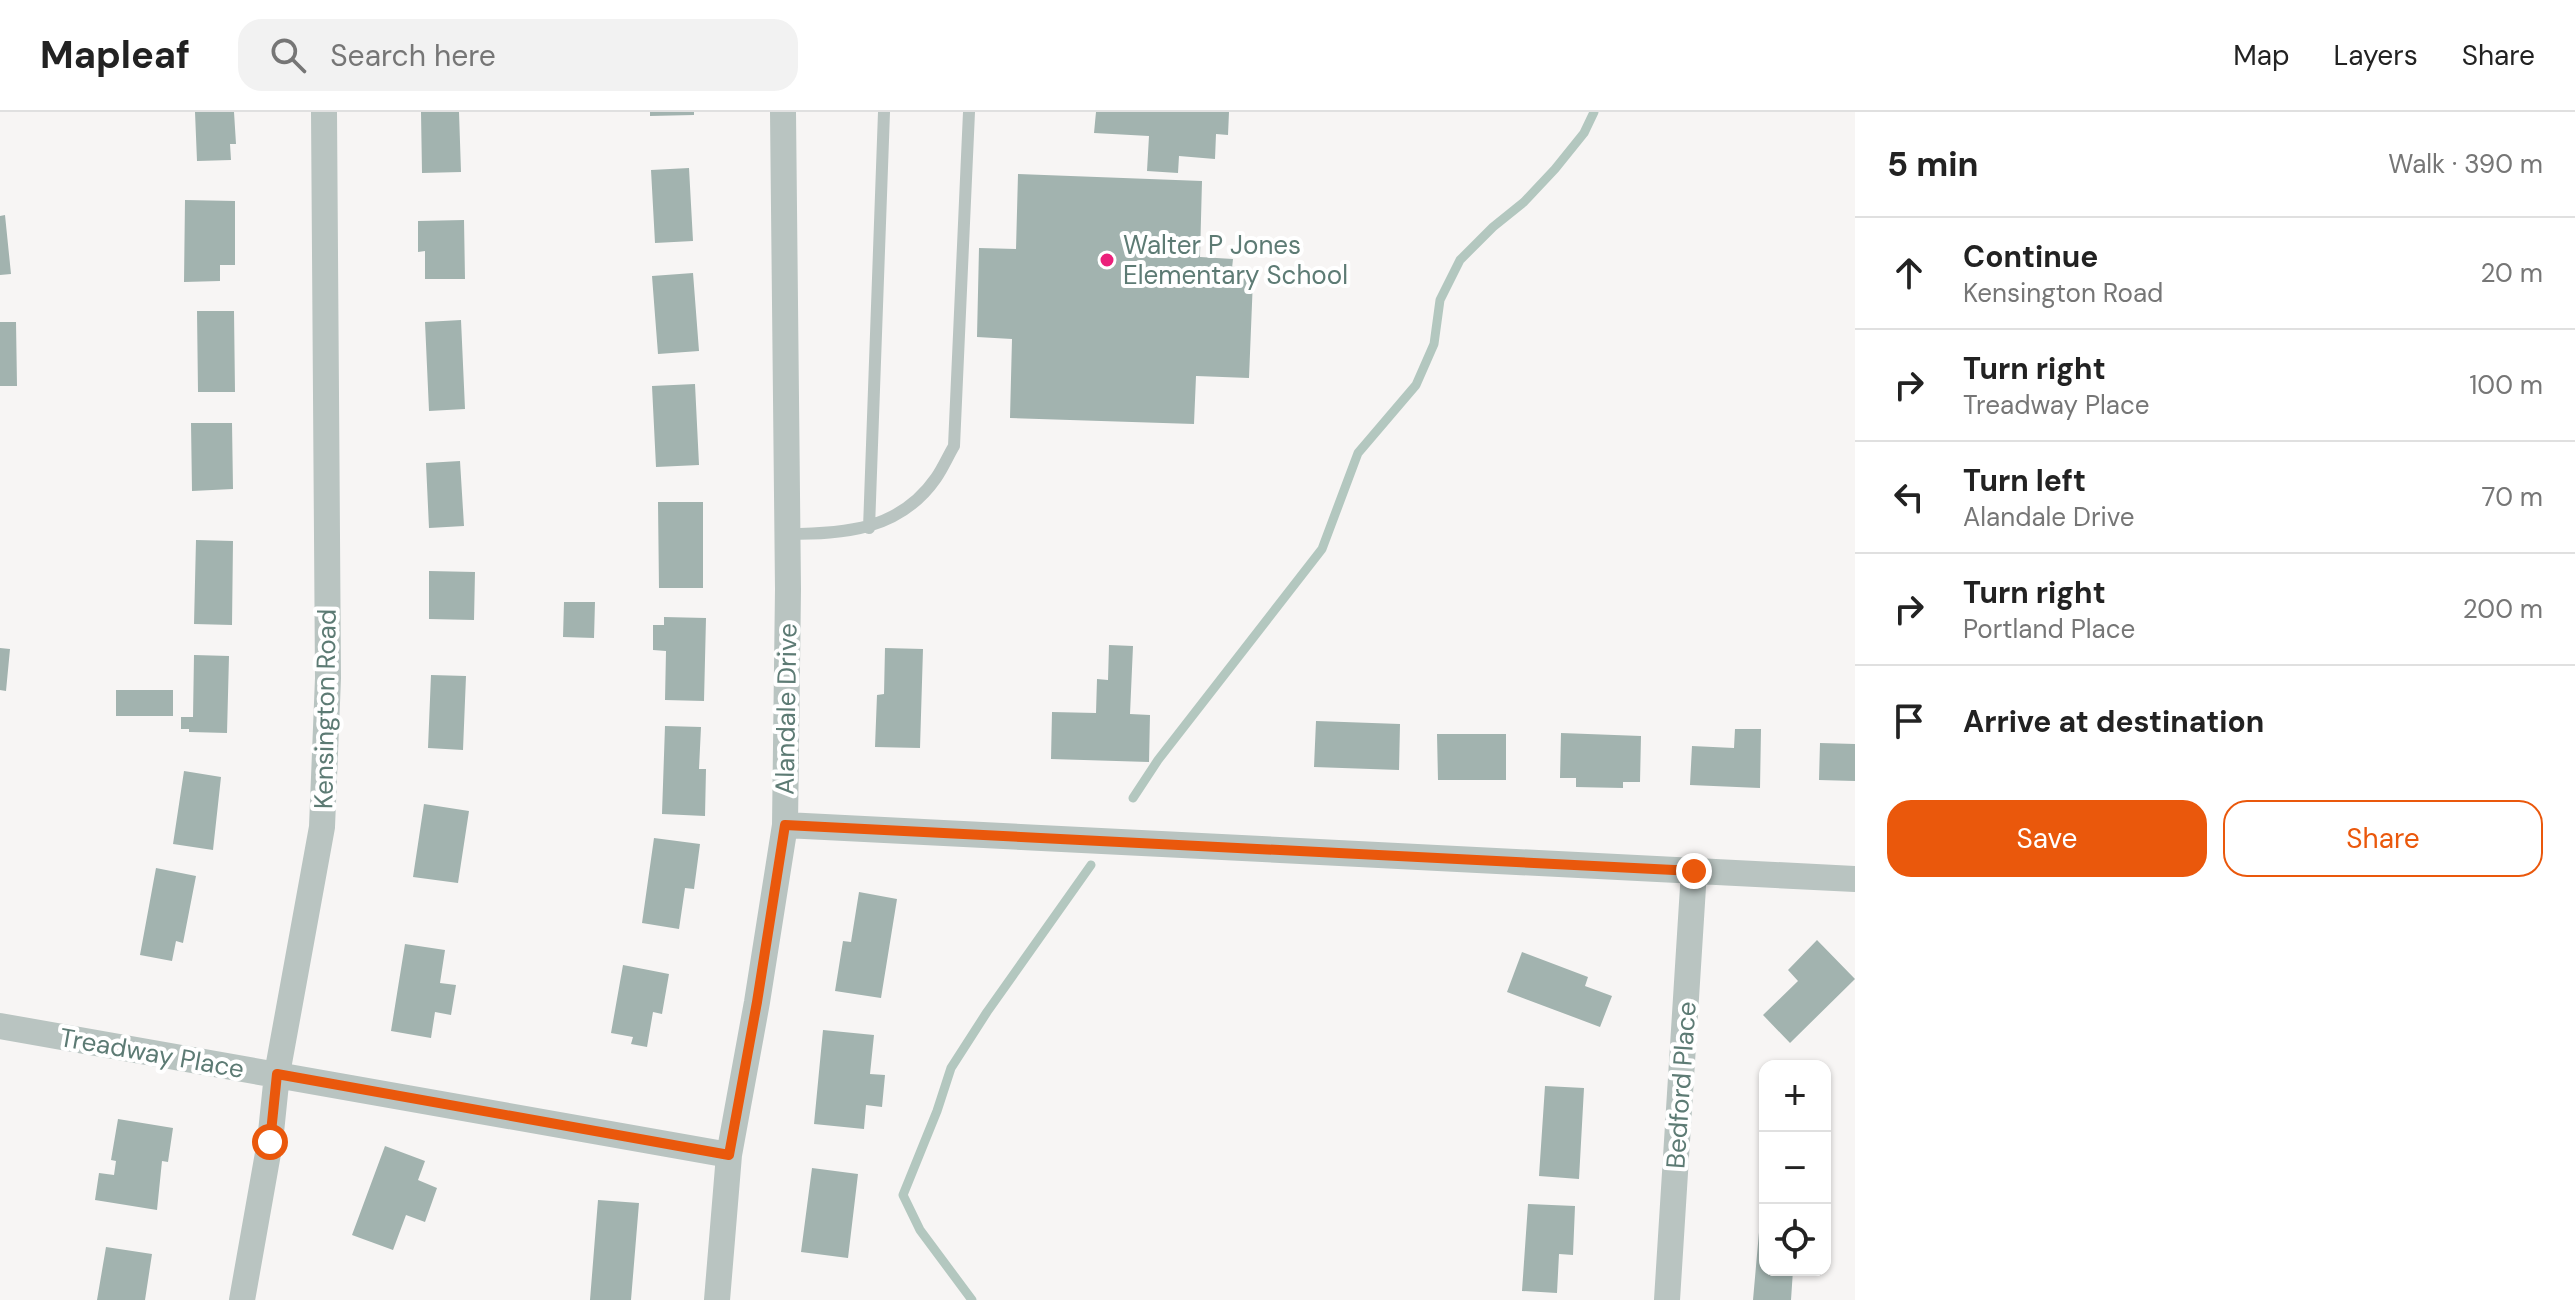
<!DOCTYPE html>
<html lang="en">
<head>
<meta charset="utf-8">
<style>
  body { margin:0; font-family:"DM Sans",sans-serif; background:#f2f2f2; color:#222 }
  .controls { position:absolute; right:24px; bottom:24px; display:grid; overflow:hidden; border-radius:16px; box-shadow:0 2px 6px #0004 }
  .controls button { width:72px; height:72px; display:grid; place-items:center; padding:0; border:0; border-bottom:2px solid #e0e0e0; background:#fff; color:#222; font:40px sans-serif }
  .stop { position:absolute; width:24px; height:24px; margin:-18px; border:6px solid #ea580c; border-radius:50%; background:#fff }
  .stop.end { background:#ea580c; border-color:#fff; box-shadow:0 2px 8px #0008 }
  .list { margin:0; padding:0; list-style:none }
  h2 { display:flex; justify-content:space-between; align-items:center; height:104px; margin:0; padding:0 32px; font-size:34px }
  h2 small { font-size:26px; font-weight:400; color:#767676 }
  .list li { display:grid; grid-template-columns:52px 1fr auto; gap:24px; align-items:center; box-sizing:border-box; height:112px; padding:0 32px; border-top:2px solid #e0e0e0 }
  .list b { display:block; font-size:30px; white-space:nowrap }
  .list p { margin:0; font-size:26px; white-space:nowrap; color:#767676 }
  .list em { font-size:26px; font-style:normal; color:#767676 }
  .actions { display:flex; gap:16px; padding:24px 32px }
  .actions a { flex:1; padding:18px 0; border:2px solid #ea580c; border-radius:24px; text-align:center; font-size:28px; color:#ea580c }
  .actions .main { background:#ea580c; color:#fff }
  .icon { flex:none; width:44px; height:44px; fill:none; stroke:currentColor; stroke-width:2; stroke-linecap:round; stroke-linejoin:round }
  .map { position:relative; flex:none; width:1855px; height:1188px; overflow:hidden }
  header { display:flex; align-items:center; gap:48px; box-sizing:border-box; height:112px; padding:0 40px; background:#fff; border-bottom:2px solid #e0e0e0 }
  header strong { font-size:38px }
  nav { display:flex; gap:44px; margin-inline-start:auto; font-size:28px }
  .search { width:560px; height:72px; background:#f2f2f2; display:flex; align-items:center; gap:20px; box-sizing:border-box; padding:0 28px; border-radius:24px; color:#767676; font-size:30px }
  main { display:flex }
  aside { flex:1; background:#fff }
  .map>svg:first-child { display:block }
  .lines { fill:none; stroke-linecap:round; stroke-linejoin:round }
  .stream { stroke:#b3c7bf; stroke-width:9 }
  .building { fill:#a2b3af }
  .service { stroke:#b9c4c1; stroke-width:12 }
  .minor { stroke:#b9c4c1; stroke-width:26 }
  .route { stroke:#ea580c; stroke-width:10 }
  .poi-dot { fill:#eb207a; stroke:#fff; stroke-width:3 }
  .labels { text-anchor:middle; stroke-width:8; stroke-linejoin:round; paint-order:stroke }
  .poi-label { font-size:26px; fill:#5d7b74; stroke:#fff; text-anchor:start }
  .street-label { font-size:26px; fill:#5d7b74; stroke:#fff }
</style>
</head>
<body>
<header>
<strong>Mapleaf</strong>
<div class="search"><svg class="icon" aria-label="search" viewBox="0 0 24 24"><circle cx="10" cy="10" r="6"/><path d="M15 15l6 6"/></svg>Search here</div>
<nav><a>Map</a><a>Layers</a><a>Share</a></nav>
</header>
<main>
<div class="map">
<svg width="1855" height="1188" viewBox="0 0 1855 1188">
  <rect width="100%" height="100%" fill="#f7f5f4"/>
  <g class="lines">
    <!-- stream -->
    <path class="stream" d="M1133 686 1158 648 1322 437 1358 341 1416 273 1434 232 1440 188 1460 148 1493 115 1524 90 1555 57 1584 21 1594 0
      M972 1188 920 1118 903 1083 937 999 951 956 987 900 1091 753"/>
  </g>
  <!-- building -->
  <path class="building" d="M195 0H234L236 32H230L231 48 197 49Z
    M421 0H459L461 60 422 61Z
    M650 0H694V3L650 4Z
    M1096 0H1229L1228 23 1216 22 1215 47 1179 44 1178 61 1147 59 1149 24 1094 21Z
    M689 56 693 129 655 131 651 58Z
    M1018 62 1202 69 1200 145 1233 147 1231 166 1253 167 1249 266 1196 264 1194 312 1010 306 1012 227 977 225 979 136 1016 137Z
    M185 88 235 89V153H220V169L184 170Z
    M5 103 11 162 0 163V104Z
    M464 108 465 167H425V139L418 140V109Z
    M693 161 699 239 658 242 652 164Z
    M197 199H234L235 280H198Z
    M461 208 465 297 429 299 425 210Z
    M0 210H16L17 274H0Z
    M695 272 699 353 656 355 652 274Z
    M191 311H232L233 377 192 379Z
    M460 349 464 414 429 416 426 351Z
    M658 390H703V476H659Z
    M196 428 233 429 232 513 194 512Z
    M429 459 475 460 474 508 429 507Z
    M564 490H595L594 526 563 525Z
    M664 505 706 506 704 589 665 588 666 539 653 538V513H664Z
    M1109 533 1133 534 1130 602 1150 603 1149 650 1051 647 1052 600 1096 601 1097 567 1108 568Z
    M0 536 10 537 6 579 0 578Z
    M885 536 923 537 920 636 875 635 877 583 884 582Z
    M194 543 229 544 227 621 189 620V617H181V605H193Z
    M431 563 466 564 463 638 428 636Z
    M116 578H173V604H116Z
    M1316 609 1400 612 1399 658 1314 655Z
    M665 614 701 615 699 657H706L705 704 662 702Z
    M1735 617H1761L1760 676 1690 673 1692 634 1734 636Z
    M1561 621 1641 624 1640 670H1623V676L1576 675V666H1560Z
    M1437 622H1506V668H1438Z
    M1820 631 1855 632V669L1819 668Z
    M184 659 221 665 213 738 173 732Z
    M424 692 469 699 458 771 413 765Z
    M654 726 700 732 694 777 685 776 679 817 642 811Z
    M156 756 196 764 183 831 176 829 172 849 140 843Z
    M859 780 897 787 881 886 835 879 843 829 851 830Z
    M1817 828 1855 867 1790 931 1763 903 1798 869 1788 858Z
    M405 832 445 838 440 871 456 873 451 903 435 900 431 926 391 919Z
    M1522 840 1588 865 1585 874 1612 884 1600 915 1507 880Z
    M623 853 669 862 662 902 653 900 647 935 631 932 633 925 611 921Z
    M823 918 874 923 870 962 885 963 882 995 866 993 864 1017 814 1012Z
    M1545 974 1584 976 1579 1067 1539 1064Z
    M118 1007 173 1016 168 1050 162 1049 157 1098 95 1088 99 1061 114 1063 116 1049 111 1048Z
    M385 1034 425 1049 418 1068 437 1076 425 1110 406 1103 393 1138 352 1123Z
    M812 1056 858 1062 848 1146 801 1140Z
    M598 1088 639 1091 631 1188H590Z
    M1528 1092 1575 1094 1573 1143 1559 1142 1557 1181 1522 1179Z
    M1760 1109H1765V1158H1793L1791 1188H1753Z
    M106 1135 152 1142 145 1188H97Z"/>
  <g class="lines">
    <!-- service -->
    <path class="service" d="M869 416 884 0
      M787 422C845 422 900 418 936 366 943 356 948 344 954 334L969 0"/>
    <!-- minor -->
    <path class="minor" d="M785 713 1855 767
      M0 914 729 1043
      M242 1188 270 1030 277 962 322 715 328 566 324 0
      M717 1188 729 1043 757 890 785 713 788 477 783 0
      M1667 1188 1694 759"/>
  </g>
  <g class="lines">
    <!-- route -->
    <path class="route" d="M270 1030 277 962 729 1043 757 890 785 713 1694 759"/>
  </g>
  <!-- markers -->
  <circle class="poi-dot" cx="1107" cy="148" r="8"/>
  <g class="labels">
    <!-- poi labels -->
    <g class="poi-label">
      <text x="1123" y="142">Walter P Jones<tspan x="1123" dy="30">Elementary School</tspan></text>
    </g>
    <!-- street labels -->
    <g class="street-label">
      <text transform="translate(325 597) rotate(-89)" y="9">Kensington Road</text>
      <text transform="translate(786 597) rotate(-89)" y="9">Alandale Drive</text>
      <text transform="translate(152 941) rotate(10)" y="9">Treadway Place</text>
      <text transform="translate(1681 973) rotate(-86)" y="9">Bedford Place</text>
    </g>
  </g>
</svg>
<div class="controls">
<button>+</button>
<button>−</button>
<button><svg class="icon" aria-label="locate" viewBox="0 0 24 24"><circle cx="12" cy="12" r="6"/><path d="M12 2v4M12 18v4M2 12h4M18 12h4"/></svg></button>
</div>
<div class="stop" style="left:270px;top:1030px"></div>
<div class="stop end" style="left:1694px;top:759px"></div>
</div>
<aside>
<h2>5 min<small>Walk · 390 m</small></h2>
<ul class="list">
<li><svg class="icon" aria-label="ahead" viewBox="0 0 24 24"><path d="M12 20V5M6 11l6-6 6 6"/></svg><div><b>Continue</b><p>Kensington Road</p></div><em>20 m</em></li>
<li><svg class="icon" aria-label="right" viewBox="0 0 24 24"><path d="M7 20v-9h11M14 6l5 5-5 5"/></svg><div><b>Turn right</b><p>Treadway Place</p></div><em>100 m</em></li>
<li><svg class="icon" aria-label="left" viewBox="0 0 24 24"><path d="M17 20v-9H6M10 6l-5 5 5 5"/></svg><div><b>Turn left</b><p>Alandale Drive</p></div><em>70 m</em></li>
<li><svg class="icon" aria-label="right" viewBox="0 0 24 24"><path d="M7 20v-9h11M14 6l5 5-5 5"/></svg><div><b>Turn right</b><p>Portland Place</p></div><em>200 m</em></li>
<li><svg class="icon" aria-label="arrive" viewBox="0 0 24 24"><path d="M6 21V4h12l-3 4 3 4H6"/></svg><div><b>Arrive at destination</b></div></li>
</ul>
<div class="actions"><a class="main">Save</a><a>Share</a></div>
</aside>
</main>
</body>
</html>
